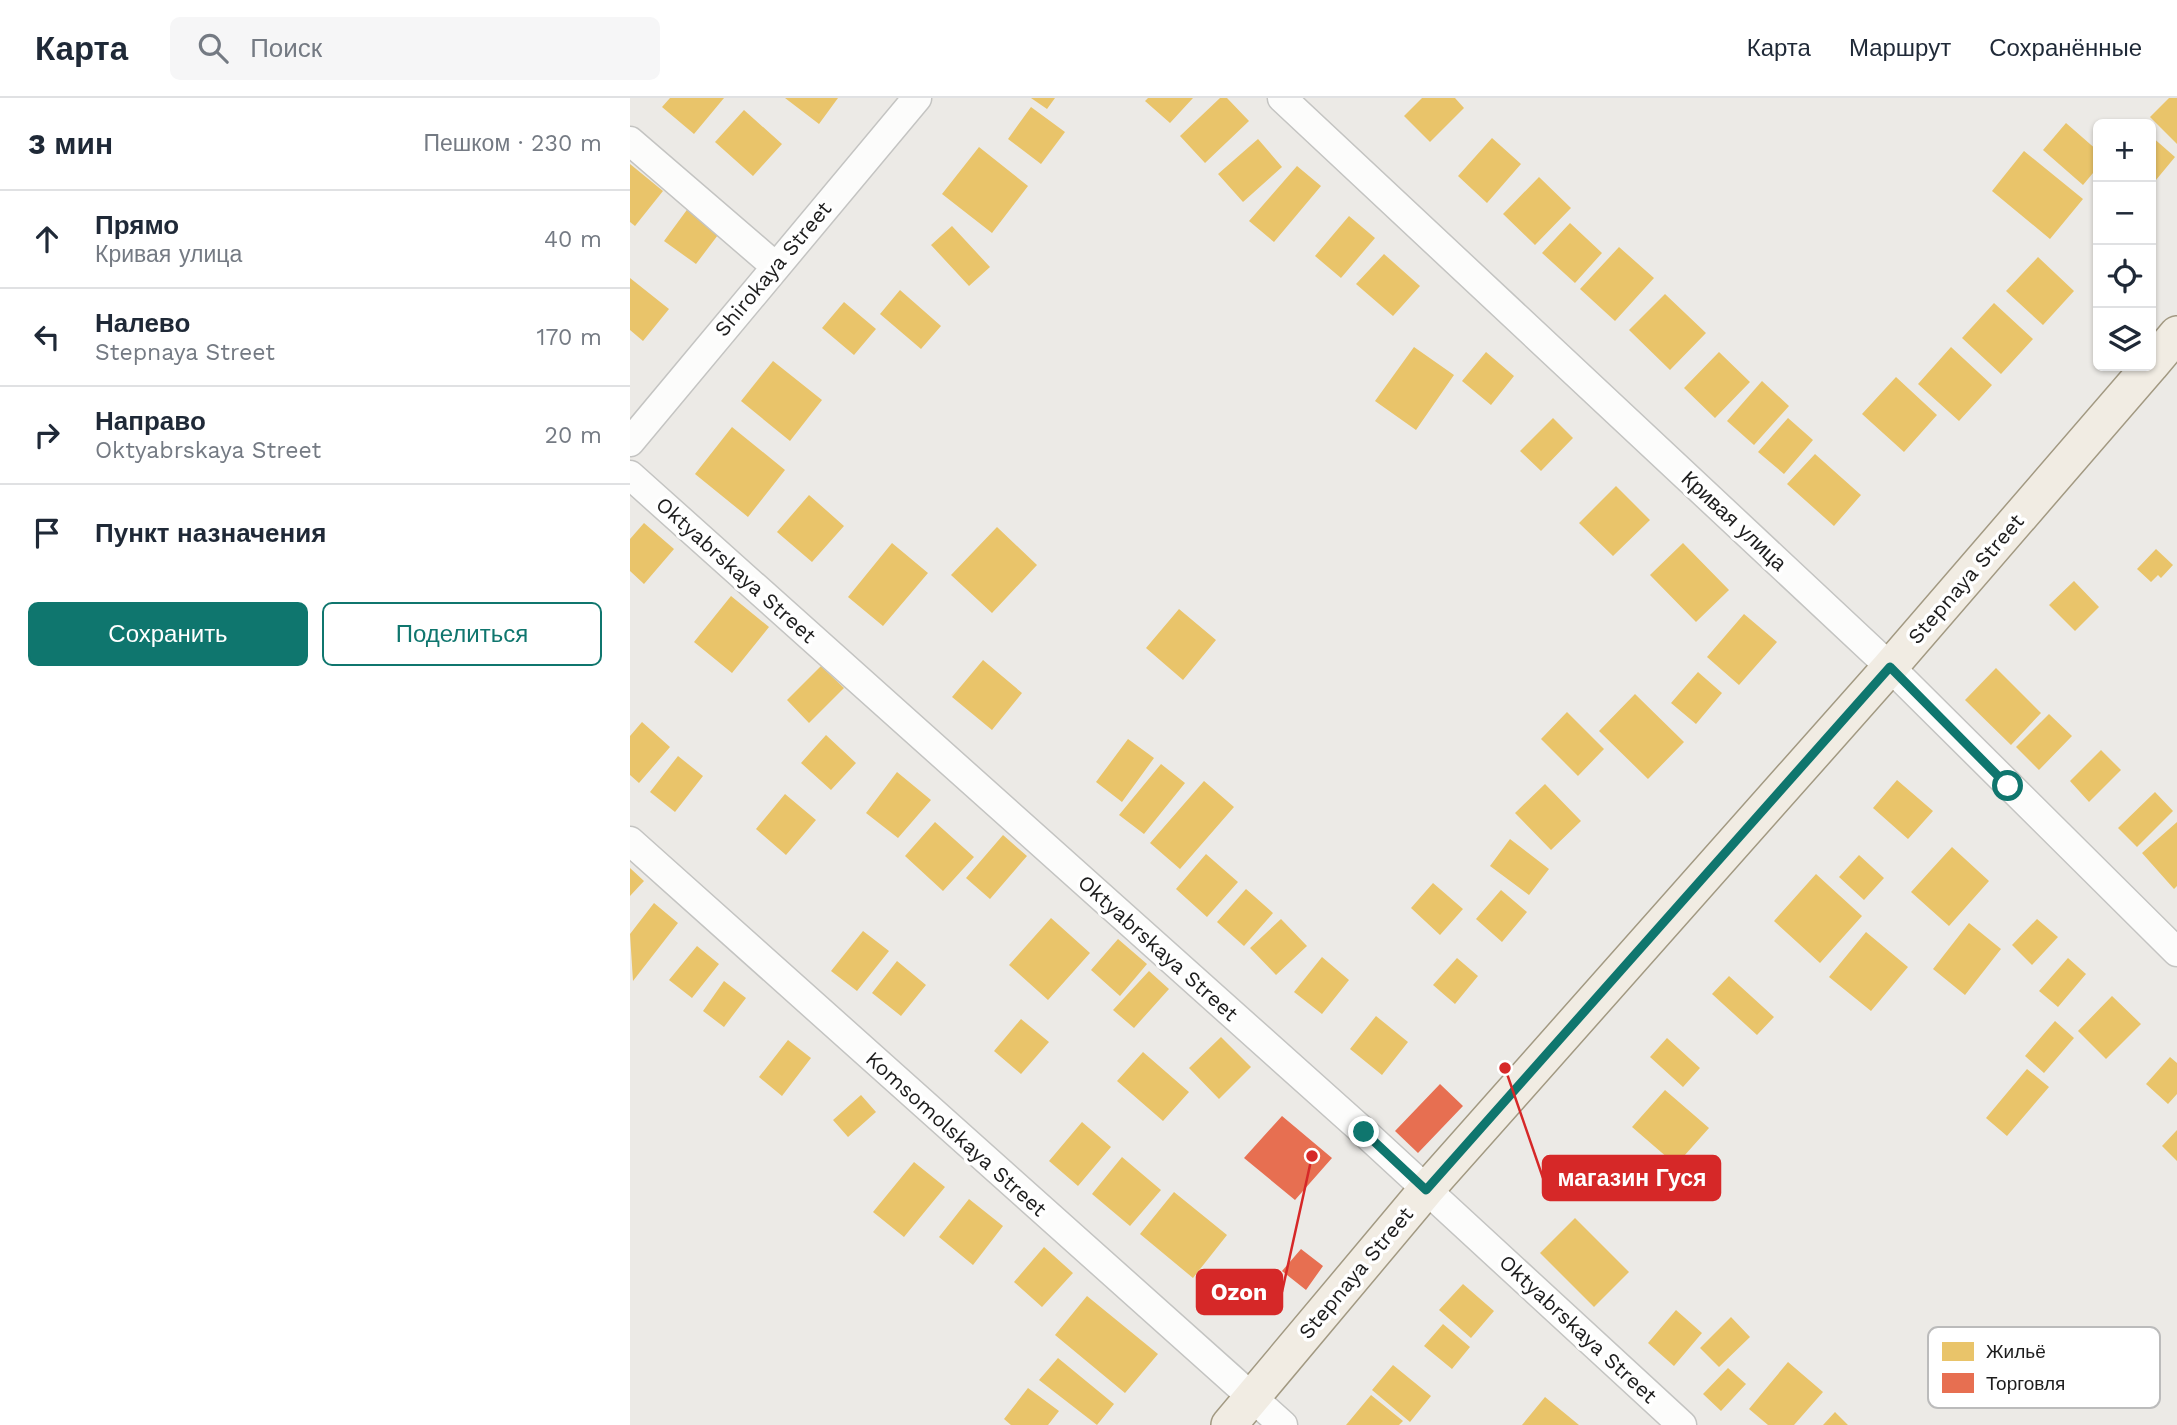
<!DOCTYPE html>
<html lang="ru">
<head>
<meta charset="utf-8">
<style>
  body { margin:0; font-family:"Work Sans",sans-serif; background:#f6f6f7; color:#1f2937 }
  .controls { position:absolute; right:21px; top:21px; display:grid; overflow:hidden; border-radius:10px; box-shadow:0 2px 5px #0004 }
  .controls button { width:63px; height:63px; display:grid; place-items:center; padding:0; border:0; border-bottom:2px solid #e0e1e3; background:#fff; color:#1f2937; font:35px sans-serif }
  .stop { position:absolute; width:21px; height:21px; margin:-16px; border:5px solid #0f766e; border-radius:50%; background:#fff }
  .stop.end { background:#0f766e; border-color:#fff; box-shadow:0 2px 7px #0008 }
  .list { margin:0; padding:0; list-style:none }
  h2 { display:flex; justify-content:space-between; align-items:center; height:91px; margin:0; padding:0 28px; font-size:30px }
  h2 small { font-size:23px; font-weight:400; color:#747a83 }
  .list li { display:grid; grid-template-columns:46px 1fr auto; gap:21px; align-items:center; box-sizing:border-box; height:98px; padding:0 28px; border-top:2px solid #e0e1e3 }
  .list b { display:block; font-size:26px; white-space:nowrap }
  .list p { margin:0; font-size:23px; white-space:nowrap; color:#747a83 }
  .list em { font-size:23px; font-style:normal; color:#747a83 }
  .actions { display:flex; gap:14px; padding:21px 28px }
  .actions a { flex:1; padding:16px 0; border:2px solid #0f766e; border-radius:10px; text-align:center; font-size:24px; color:#0f766e }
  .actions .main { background:#0f766e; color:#fff }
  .icon { flex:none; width:38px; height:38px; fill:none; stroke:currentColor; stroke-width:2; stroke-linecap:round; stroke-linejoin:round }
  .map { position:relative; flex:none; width:1547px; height:1327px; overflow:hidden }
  header { display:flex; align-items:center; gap:42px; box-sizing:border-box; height:98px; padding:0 35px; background:#fff; border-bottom:2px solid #e0e1e3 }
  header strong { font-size:33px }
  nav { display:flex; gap:38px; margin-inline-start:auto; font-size:24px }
  .search { width:490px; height:63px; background:#f6f6f7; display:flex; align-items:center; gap:18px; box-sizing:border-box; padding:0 24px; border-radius:10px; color:#747a83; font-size:26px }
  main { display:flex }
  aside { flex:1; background:#fff }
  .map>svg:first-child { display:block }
  .homes { fill:#e9c46a }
  .shops { fill:#e76f51 }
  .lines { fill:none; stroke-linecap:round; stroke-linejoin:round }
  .minor-casing { stroke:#c4c4c2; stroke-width:31 }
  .major-casing { stroke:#a29982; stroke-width:38 }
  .minor { stroke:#fcfcfb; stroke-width:28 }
  .major { stroke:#f1ece3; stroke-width:35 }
  .route { stroke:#0f766e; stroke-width:9 }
  .labels { text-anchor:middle; stroke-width:7; stroke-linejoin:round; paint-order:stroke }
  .street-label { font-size:21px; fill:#1d1d1d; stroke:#fff }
  .key { fill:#fff; stroke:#bbb; stroke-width:2 }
  .key-label { font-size:19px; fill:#1d1d1d }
  .leader { fill:none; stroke:#d62828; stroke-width:2.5 }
  .callout-dot { fill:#d62828; stroke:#fff; stroke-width:2.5 }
  .callout { fill:#d62828; stroke:#d62828; stroke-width:2.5 }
  .callout-label { font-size:23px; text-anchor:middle; font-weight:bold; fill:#fff }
</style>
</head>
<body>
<header>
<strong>Карта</strong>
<div class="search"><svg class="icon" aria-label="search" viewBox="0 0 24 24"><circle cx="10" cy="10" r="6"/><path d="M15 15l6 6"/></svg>Поиск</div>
<nav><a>Карта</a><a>Маршрут</a><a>Сохранённые</a></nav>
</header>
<main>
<aside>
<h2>3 мин<small>Пешком · 230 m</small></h2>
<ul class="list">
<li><svg class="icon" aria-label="ahead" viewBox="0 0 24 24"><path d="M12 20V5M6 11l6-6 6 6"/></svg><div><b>Прямо</b><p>Кривая улица</p></div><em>40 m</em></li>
<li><svg class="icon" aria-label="left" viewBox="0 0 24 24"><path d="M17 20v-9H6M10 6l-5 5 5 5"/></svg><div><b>Налево</b><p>Stepnaya Street</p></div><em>170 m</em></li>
<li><svg class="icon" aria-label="right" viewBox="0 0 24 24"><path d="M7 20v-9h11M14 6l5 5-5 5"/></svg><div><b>Направо</b><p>Oktyabrskaya Street</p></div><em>20 m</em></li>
<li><svg class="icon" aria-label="arrive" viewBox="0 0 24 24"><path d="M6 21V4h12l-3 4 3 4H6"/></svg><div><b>Пункт назначения</b></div></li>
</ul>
<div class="actions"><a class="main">Сохранить</a><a>Поделиться</a></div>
</aside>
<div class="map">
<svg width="1547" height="1327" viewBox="0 0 1547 1327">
  <rect width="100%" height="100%" fill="#eceae6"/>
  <!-- homes -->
  <path class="homes" d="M40 0H94L64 36 32 9Z
    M155 0H208L189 26Z
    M401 0H425L417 11Z
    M518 0H563L540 25 515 3Z
    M590 0H597L619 23 575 65 550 38Z
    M792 0H825L834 10 800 44 774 18Z
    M1539 0H1547V46L1520 19Z
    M401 9 435 34 411 66 378 41Z
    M114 12 152 46 123 78 85 44Z
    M1436 25 1468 53V69L1453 87 1413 52Z
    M1521 38 1545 59 1521 88Z
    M862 40 891 66 857 105 828 78Z
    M628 41 652 69 613 104 588 76Z
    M349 49 398 88 362 135 312 96Z
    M1394 53 1453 101 1420 141 1362 93Z
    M0 66 33 93 5 128 0 124Z
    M667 68 691 88 644 144 619 123Z
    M909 79 941 110 905 147 873 116Z
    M59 109 91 133 66 166 34 143Z
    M719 118 745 140 711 180 685 158Z
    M940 125 972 155 945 185 912 155Z
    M322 128 360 169 339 188 301 147Z
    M989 149 1024 180 985 223 950 191Z
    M754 156 790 188 763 218 726 186Z
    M1408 159 1444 193 1413 227 1376 193Z
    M0 180 39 211 13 243 0 232Z
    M270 192 311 228 291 251 250 216Z
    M1035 196 1076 235 1040 272 999 232Z
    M214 204 246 231 224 257 192 230Z
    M1364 205 1403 241 1371 276 1332 240Z
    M784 249 824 277 786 332 745 303Z
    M1321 249 1362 287 1329 323 1288 286Z
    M856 254 884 278 861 307 832 283Z
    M1089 254 1120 284 1085 320 1054 290Z
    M143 263 192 302 160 343 111 303Z
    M1266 279 1307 317 1274 354 1232 316Z
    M1132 283 1159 308 1124 347 1097 323Z
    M923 320 943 340 911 373 890 353Z
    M1158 320 1183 342 1154 376 1128 354Z
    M102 329 155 372 118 419 65 376Z
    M1185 356 1231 397 1204 428 1157 386Z
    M986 388 1020 422 983 458 949 425Z
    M179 397 214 428 182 464 147 434Z
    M14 425 44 451 14 486 0 473V441Z
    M367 429 407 467 362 515 321 477Z
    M262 445 298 475 253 528 218 499Z
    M1053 445 1099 492 1066 524 1020 477Z
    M1526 451 1543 467 1531 480 1528 477 1521 484 1507 471Z
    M1444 483 1469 509 1445 533 1419 507Z
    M101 498 139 529 102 575 64 544Z
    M549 511 586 542 553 582 516 550Z
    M1114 516 1147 544 1109 587 1077 559Z
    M353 562 392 595 362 632 322 599Z
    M191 568 214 590 179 625 157 602Z
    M1366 570 1411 615 1381 647 1335 602Z
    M1068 574 1092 595 1066 626 1041 605Z
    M1005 596 1054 644 1018 681 969 633Z
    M937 614 974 651 948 678 911 641Z
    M1419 616 1442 638 1409 672 1386 649Z
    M12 624 40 649 9 685 0 677V638Z
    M196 637 226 665 201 692 171 665Z
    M498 641 524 660 492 704 466 684Z
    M1471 652 1491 672 1459 704 1440 683Z
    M48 658 73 678 45 714 20 694Z
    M531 666 555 685 514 736 489 717Z
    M267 674 301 702 268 740 236 715Z
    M1267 682 1303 713 1278 741 1243 710Z
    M574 683 604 709 550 771 520 745Z
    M915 686 951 723 921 752 885 715Z
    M1525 694 1543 713 1507 749 1488 730Z
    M155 696 186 722 156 757 126 731Z
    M305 724 344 759 313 793 275 758Z
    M1547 724V788L1544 791 1512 755Z
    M373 737 397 758 360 801 336 780Z
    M880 741 919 771 899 797 860 768Z
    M1322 749 1359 783 1319 828 1281 794Z
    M576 756 608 784 577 819 546 791Z
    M1229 757 1254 780 1234 802 1209 779Z
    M0 770 14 783 0 798Z
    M1186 776 1232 818 1190 865 1144 823Z
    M803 785 833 811 810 837 781 810Z
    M616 791 643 815 614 848 587 824Z
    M871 792 897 814 872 844 846 821Z
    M24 805 48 825 3 883 0 836Z
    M421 820 460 855 418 902 379 867Z
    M651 821 677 848 646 877 620 850Z
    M1407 821 1428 839 1402 867 1382 847Z
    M1339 825 1371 851 1335 897 1303 871Z
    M233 833 259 853 227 893 201 873Z
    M1236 834 1278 869 1241 913 1199 879Z
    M488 841 517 866 490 898 461 872Z
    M67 848 89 866 62 900 39 882Z
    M692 859 719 882 692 916 664 894Z
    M827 860 848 878 825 906 803 887Z
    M1438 860 1456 876 1428 909 1409 893Z
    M267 863 296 887 271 918 242 895Z
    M519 873 539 891 504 930 483 912Z
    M1099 878 1144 919 1127 937 1082 896Z
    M94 883 116 900 94 929 73 913Z
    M1482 898 1511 926 1476 961 1448 933Z
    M746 918 778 944 752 977 720 951Z
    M391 921 419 944 391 976 364 953Z
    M1425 923 1444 940 1414 975 1395 958Z
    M591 939 621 969 589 1001 559 970Z
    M1037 940 1070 970 1053 989 1020 959Z
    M158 942 181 960 152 998 129 979Z
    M513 954 559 994 533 1023 487 983Z
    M1540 959 1547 965V996L1538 1006 1516 986Z
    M1397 971 1419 989 1377 1038 1356 1020Z
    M1035 992 1079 1030 1046 1067 1002 1029Z
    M231 997 246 1014 218 1039 203 1022Z
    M452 1024 481 1049 448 1088 419 1063Z
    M1547 1032V1063L1532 1048Z
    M492 1059 531 1092 500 1128 462 1096Z
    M284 1064 315 1089 274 1139 243 1114Z
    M544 1094 597 1137 563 1180 510 1136Z
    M339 1101 373 1128 343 1167 309 1139Z
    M945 1120 999 1174 964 1209 910 1155Z
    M414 1149 443 1175 412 1209 384 1184Z
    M833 1186 864 1213 841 1240 809 1212Z
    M457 1198 528 1256 495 1295 425 1237Z
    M1046 1212 1072 1235 1044 1268 1018 1245Z
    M1101 1219 1120 1239 1089 1269 1070 1250Z
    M813 1226 840 1249 822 1271 794 1248Z
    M428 1260 484 1306 467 1327 409 1282Z
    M1158 1264 1193 1294 1164 1327H1138L1119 1311Z
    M763 1267 801 1298 780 1324 742 1292Z
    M1098 1270 1116 1286 1091 1313 1073 1296Z
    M398 1290 429 1313 418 1327H381L374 1321Z
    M741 1297 773 1323 769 1327H716Z
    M915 1299 949 1327H892Z
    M1205 1314 1218 1327H1193Z"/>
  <!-- shops -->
  <path class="shops" d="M810 986 833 1008 788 1055 765 1033Z
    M652 1018 702 1060 665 1102 614 1060Z
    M671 1151 693 1168 676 1192 652 1173Z"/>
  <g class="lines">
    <defs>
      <path id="minor" d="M652 0 1260 569 1547 854
        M0 43 145 168
        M0 344 287 0
        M0 377 734 1034 1052 1327
        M0 743 653 1327"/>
      <path id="major" d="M1521 267 1547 236
        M599 1327 796 1092 1260 569 1520 268"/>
    </defs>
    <!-- minor casing -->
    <use href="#minor" class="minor-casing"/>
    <!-- major casing -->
    <use href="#major" class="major-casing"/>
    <!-- minor -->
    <use href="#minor" class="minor"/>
    <!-- major -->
    <use href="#major" class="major"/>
  </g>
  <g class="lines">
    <!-- route -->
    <path class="route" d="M734 1034 796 1092 1260 569 1378 688"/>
  </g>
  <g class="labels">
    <!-- street labels -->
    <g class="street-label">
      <text transform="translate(143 171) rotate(-50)" y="7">Shirokaya Street</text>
      <text transform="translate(1104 423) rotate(43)" y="7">Кривая улица</text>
      <text transform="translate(106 472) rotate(42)" y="7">Oktyabrskaya Street</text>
      <text transform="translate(1336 481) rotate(-49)" y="7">Stepnaya Street</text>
      <text transform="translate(528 850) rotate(42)" y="7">Oktyabrskaya Street</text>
      <text transform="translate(326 1036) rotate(42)" y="7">Komsomolskaya Street</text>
      <text transform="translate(726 1175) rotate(-50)" y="7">Stepnaya Street</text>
      <text transform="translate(948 1231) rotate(43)" y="7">Oktyabrskaya Street</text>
    </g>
  </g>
  <!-- legend -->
  <rect x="1298" y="1229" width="232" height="81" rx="10" class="key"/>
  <rect x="1312" y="1244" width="32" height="19" fill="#e9c46a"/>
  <rect x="1312" y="1275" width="32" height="20" fill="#e76f51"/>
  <g class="key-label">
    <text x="1356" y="1260">Жильё</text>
    <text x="1356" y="1292">Торговля</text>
  </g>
  <!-- callouts -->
  <path class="leader" d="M875 970L913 1080M682 1058L652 1194"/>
  <g class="callout-dot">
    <circle cx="875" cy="970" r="7"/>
    <circle cx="682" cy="1058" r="7"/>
  </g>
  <g class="callout">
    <rect x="913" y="1058" width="177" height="44" rx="7"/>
    <rect x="567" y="1172" width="85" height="44" rx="7"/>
  </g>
  <g class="callout-label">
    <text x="1002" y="1088">магазин Гуся</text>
    <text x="609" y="1202">Ozon</text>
  </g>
</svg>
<div class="controls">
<button>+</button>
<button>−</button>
<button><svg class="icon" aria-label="locate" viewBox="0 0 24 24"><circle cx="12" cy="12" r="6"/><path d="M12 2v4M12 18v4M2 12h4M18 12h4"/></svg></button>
<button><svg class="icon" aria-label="layers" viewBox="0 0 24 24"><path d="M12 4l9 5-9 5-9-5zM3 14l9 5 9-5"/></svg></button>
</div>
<div class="stop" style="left:1378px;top:688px"></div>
<div class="stop end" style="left:734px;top:1034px"></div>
</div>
</main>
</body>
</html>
